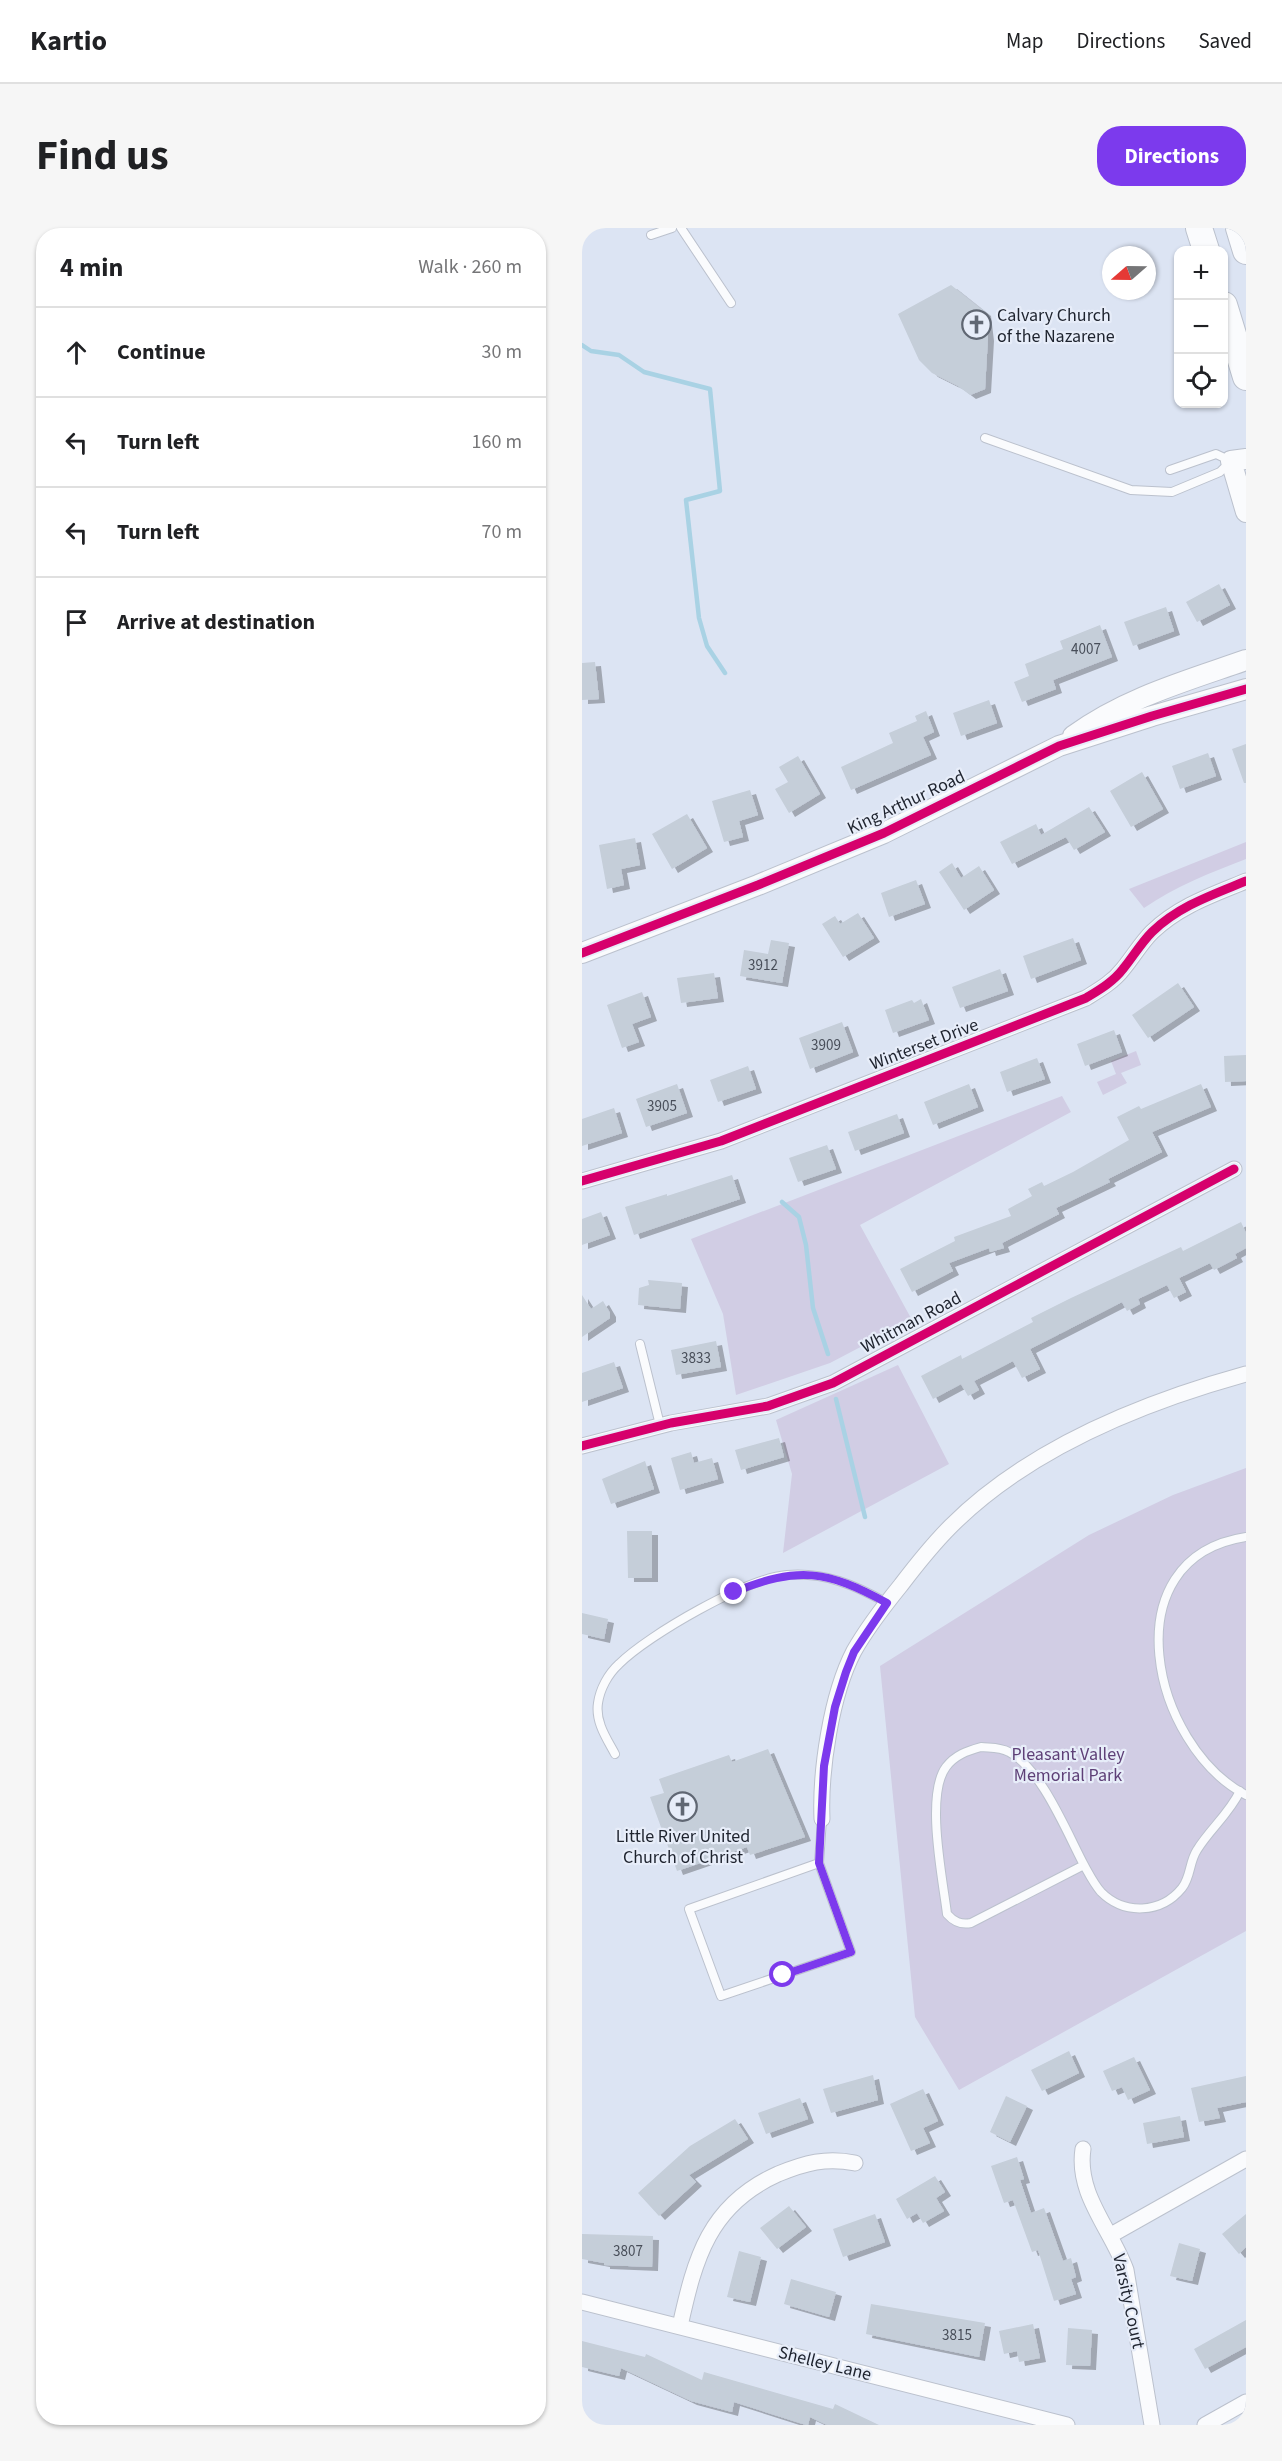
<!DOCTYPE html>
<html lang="en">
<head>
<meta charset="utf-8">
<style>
  body { margin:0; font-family:"Source Sans 3",sans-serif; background:#f6f6f6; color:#202124 }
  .controls { position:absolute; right:18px; top:18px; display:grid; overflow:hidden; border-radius:12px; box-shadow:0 2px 4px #0004 }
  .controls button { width:54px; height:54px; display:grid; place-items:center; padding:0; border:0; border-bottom:2px solid #e0e0e0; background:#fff; color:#202124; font:30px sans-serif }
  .compass { position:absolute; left:520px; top:18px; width:54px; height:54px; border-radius:50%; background:#fff; box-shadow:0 2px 4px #0004; rotate:250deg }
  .stop { position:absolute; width:18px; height:18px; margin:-14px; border:4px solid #7c3aed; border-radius:50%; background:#fff }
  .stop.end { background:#7c3aed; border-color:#fff; box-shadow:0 2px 6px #0008 }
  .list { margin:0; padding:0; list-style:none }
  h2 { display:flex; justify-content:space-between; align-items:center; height:78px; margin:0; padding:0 24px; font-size:26px }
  h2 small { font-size:20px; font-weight:400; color:#757577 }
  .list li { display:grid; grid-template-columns:39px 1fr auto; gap:18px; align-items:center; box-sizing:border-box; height:90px; padding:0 24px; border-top:2px solid #e0e0e0 }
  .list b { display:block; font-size:22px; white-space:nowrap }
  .list em { font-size:20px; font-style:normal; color:#757577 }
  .icon { flex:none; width:33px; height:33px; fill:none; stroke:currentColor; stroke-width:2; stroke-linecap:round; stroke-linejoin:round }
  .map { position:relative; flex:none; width:664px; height:2197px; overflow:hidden; border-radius:24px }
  header { display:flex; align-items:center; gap:36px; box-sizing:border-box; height:84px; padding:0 30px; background:#fff; border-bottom:2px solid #e0e0e0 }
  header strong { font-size:28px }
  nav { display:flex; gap:33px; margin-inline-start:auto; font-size:21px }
  .intro { display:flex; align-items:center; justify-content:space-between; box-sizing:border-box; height:144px; padding:0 36px }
  h1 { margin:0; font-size:42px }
  .button { padding:15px 27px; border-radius:24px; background:#7c3aed; color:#fff; font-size:21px; font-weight:700 }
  main { display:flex; gap:36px; padding:0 36px }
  aside { flex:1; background:#fff; border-radius:24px; box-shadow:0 2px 4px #0004 }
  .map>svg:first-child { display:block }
  .green { fill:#d1cde4 }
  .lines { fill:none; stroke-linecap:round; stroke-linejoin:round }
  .stream { stroke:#a9d2e4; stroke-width:4.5 }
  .building { fill:#c5ced9; filter:url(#shadow) }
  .service-casing { stroke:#bbc1cd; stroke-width:10 }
  .minor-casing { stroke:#bbc1cd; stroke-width:17 }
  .tertiary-casing { stroke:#bbc1cd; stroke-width:22 }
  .primary-casing { stroke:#bbc1cd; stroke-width:28 }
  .service { stroke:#fafbfd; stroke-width:8 }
  .minor { stroke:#fafbfd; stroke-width:15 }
  .tertiary { stroke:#fafbfd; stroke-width:20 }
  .primary { stroke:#fafbfd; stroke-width:26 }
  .cycleway-casing { stroke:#e7edf9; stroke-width:13 }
  .cycleway { stroke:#d6006c; stroke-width:9 }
  .route { stroke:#7c3aed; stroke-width:8 }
  .labels { text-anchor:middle; stroke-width:4.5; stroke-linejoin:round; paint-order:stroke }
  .number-label { font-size:15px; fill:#484e59 }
  .poi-label { font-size:18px; fill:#1e232e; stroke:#e7edf9; text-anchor:start }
  .street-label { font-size:18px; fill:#1e232e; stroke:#e7edf9 }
  .park-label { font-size:18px; fill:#5e4077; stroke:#e7edf9 }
</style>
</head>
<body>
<header>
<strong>Kartio</strong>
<nav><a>Map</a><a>Directions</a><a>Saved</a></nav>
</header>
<div class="intro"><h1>Find us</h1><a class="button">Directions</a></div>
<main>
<aside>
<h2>4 min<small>Walk · 260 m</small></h2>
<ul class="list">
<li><svg class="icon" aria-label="ahead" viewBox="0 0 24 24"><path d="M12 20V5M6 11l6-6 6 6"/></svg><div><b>Continue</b></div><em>30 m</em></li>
<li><svg class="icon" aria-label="left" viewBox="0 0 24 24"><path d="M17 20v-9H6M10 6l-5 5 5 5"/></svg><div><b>Turn left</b></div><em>160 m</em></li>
<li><svg class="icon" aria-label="left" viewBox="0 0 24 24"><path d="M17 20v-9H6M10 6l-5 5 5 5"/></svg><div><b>Turn left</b></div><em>70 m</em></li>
<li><svg class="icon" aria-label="arrive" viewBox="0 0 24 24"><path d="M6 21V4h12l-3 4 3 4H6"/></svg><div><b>Arrive at destination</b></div></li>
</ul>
</aside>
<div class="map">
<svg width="664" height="2197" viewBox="0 0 664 2197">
  <defs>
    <filter id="shadow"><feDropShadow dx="6" dy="4" stdDeviation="0" flood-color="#0004"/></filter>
  </defs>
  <rect width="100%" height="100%" fill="#dce4f3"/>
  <!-- green -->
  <path class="green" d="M664 614V631C628 645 594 658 562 680L547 661Z
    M554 823 559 837 539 845 545 855 521 867 515 854 534 846 529 833Z
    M480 868 489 884 278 997 330 1092 248 1135 154 1167 141 1086 109 1011Z
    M316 1137 367 1236 201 1325 210 1246 194 1192Z
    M664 1240V1703L377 1862 333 1789 298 1438 507 1307 591 1267Z"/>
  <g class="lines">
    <!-- stream -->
    <path class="stream" d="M0 117 9 123 37 127 62 144 128 161 138 263 104 272 117 390 125 418 143 445
      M200 974 217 989 224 1017 231 1080 246 1126
      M254 1171 283 1289"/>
  </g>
  <!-- building -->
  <path class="building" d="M369 57 403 84 406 109 403 161 388 167 376 158 350 145 337 132 316 86Z
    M637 356 648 377 615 394 604 374Z
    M584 379 592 403 551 418 542 394Z
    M518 397 530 429 471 452 474 461 440 474 432 454 447 448 443 436 481 421 478 413Z
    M13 434 17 471 0 472V435Z
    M407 472 415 495 379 508 371 485Z
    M344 483 352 504 341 509 349 527 269 562 259 539 311 515 307 505 335 493 333 488Z
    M664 516V555H662L650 521Z
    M626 525 634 548 598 561 590 538Z
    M216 528 238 566 207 585 193 561 206 554 197 539Z
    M560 544 581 581 549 599 528 563Z
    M168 562 176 587 157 593 161 609 142 614 130 573Z
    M507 579 523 604 492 622 484 609 430 636 418 614 454 596 459 607Z
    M105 586 125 620 90 641 70 606Z
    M53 610 58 637 39 641 42 657 25 661 17 617Z
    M370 635 379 650 397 638 412 662 382 682 357 644Z
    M334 652 343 676 307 689 299 665Z
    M276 685 292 710 261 729 240 696 253 688 258 696Z
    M491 710 499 732 449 751 441 728Z
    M189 712 207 715 200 755 158 748 162 722 186 726Z
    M418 741 426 763 378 780 370 759Z
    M132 745 136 770 99 775 95 750Z
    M596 755 612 779 566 810 550 787Z
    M60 764 69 789 50 796 57 814 40 820 25 777Z
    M339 771 347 792 311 805 303 782 330 772 332 775Z
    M260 794 271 824 228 841 217 810Z
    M532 802 540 824 503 838 495 816Z
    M664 827V853L643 854 642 828Z
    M455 830 463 851 425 864 418 844Z
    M166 838 174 861 136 874 128 852Z
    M95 856 105 885 64 899 54 871Z
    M387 856 396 879 351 897 342 874Z
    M619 856 629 879 570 904 580 924 526 951 528 954 474 980 477 986 420 1015 422 1020 408 1024 407 1020 367 1035 371 1043 330 1064 318 1041 373 1013 372 1009 429 988 426 981 450 968 446 961 460 954 462 958 491 944 547 912 535 889 557 878 559 881Z
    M32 880 40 905 0 918V891Z
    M315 886 322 905 273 923 266 904Z
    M245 917 254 941 216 954 207 930Z
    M150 947 158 971 52 1007 43 979 85 966V968Z
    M19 984 28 1007 0 1017V991Z
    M659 994 664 1005V1020L653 1026 655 1030 632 1042 628 1035 597 1050 604 1064 592 1070 585 1057 556 1071 558 1076 545 1083 540 1074 448 1121 458 1141 440 1150 431 1133 392 1153 397 1162 386 1168 379 1156 351 1171 339 1148 379 1127 380 1131 451 1094 449 1090 489 1070 599 1019 601 1023Z
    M66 1052 100 1055 98 1081 56 1077 57 1060 67 1057Z
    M0 1067 9 1081 21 1073 28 1085V1090L0 1109Z
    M134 1113 139 1139 94 1147 89 1122Z
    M32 1134 41 1160 0 1174V1145Z
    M197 1210 202 1229 159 1242 153 1222Z
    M109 1224 112 1235 130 1230 136 1251 98 1262 89 1230Z
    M63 1233 72 1261 29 1276 20 1251Z
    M45 1303H70V1350H46Z
    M0 1385 26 1391 22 1411 0 1406Z
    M186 1521 223 1609 168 1627 165 1619 95 1643 68 1569 82 1565 77 1551 147 1527 150 1534Z
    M487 1823 497 1845 460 1863 449 1842Z
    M552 1829 568 1862 546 1872 540 1859 530 1863 521 1843Z
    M291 1847 296 1872 249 1885 241 1861Z
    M664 1848V1874L635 1880 638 1890 617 1894 609 1860Z
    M341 1861 356 1893 341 1900 348 1915 329 1923 308 1876Z
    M424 1868 445 1878 428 1914 408 1904Z
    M218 1870 226 1891 184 1906 176 1885Z
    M598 1888 602 1909 565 1916 561 1895Z
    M153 1891 166 1911 107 1947 114 1954 77 1988 56 1965 108 1918Z
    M435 1929 442 1951 438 1952 449 1985 462 1980 481 2033 489 2030 494 2049 489 2051 494 2066 472 2073 456 2022 450 2024 431 1972 422 1975 409 1938Z
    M353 1948 363 1964 354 1970 362 1983 341 1995 335 1985 325 1991 314 1971Z
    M207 1978 224 1999 195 2021 178 2000Z
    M293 1986 303 2014 261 2029 251 2001Z
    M664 1986V2019L657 2026 640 2006Z
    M0 2006 71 2008 70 2039 22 2037V2035L0 2031Z
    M597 2015 618 2021 610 2053 588 2048Z
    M157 2023 179 2029 168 2074 145 2069Z
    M209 2051 254 2064 247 2089 202 2076Z
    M289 2076 403 2095 397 2129 284 2106Z
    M664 2092V2119L623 2141 612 2121Z
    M451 2096 458 2130 437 2134 435 2123 422 2126 417 2103Z
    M486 2100 510 2102 508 2138 484 2137Z
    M0 2113 63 2129 64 2126 120 2152 122 2144 251 2181 253 2176 297 2197H245L228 2189 226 2197H224L152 2174 150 2184 109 2173 39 2140 37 2148 0 2139Z"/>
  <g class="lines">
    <defs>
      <path id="service" d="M99 0 149 75
        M69 7 90 0
        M403 210 549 262 590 264 638 244 649 233 634 226 588 242
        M58 1116 78 1197
        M664 1309C527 1330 570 1518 664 1567
        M399 1519C409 1520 418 1519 427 1524 459 1540 485 1605 502 1637L389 1695C379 1697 372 1694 365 1686 361 1652 343 1567 364 1539 373 1527 385 1523 399 1519Z
        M33 1526C25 1511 13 1494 16 1475 18 1461 26 1446 37 1436 66 1407 165 1350 205 1347 243 1344 273 1357 305 1375
        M237 1635 269 1724 139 1768 107 1681 237 1635 240 1591
        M502 1637C507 1646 512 1656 519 1664 542 1687 579 1686 600 1660 609 1649 607 1634 615 1622 628 1601 647 1586 658 1563"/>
      <path id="minor" d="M0 953 139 913 504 770C517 762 531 754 541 741 551 729 559 715 570 704 597 678 630 667 664 653
        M0 1218 89 1195 186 1178 251 1155 652 941
        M240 1591C238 1543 249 1467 272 1423 285 1400 302 1378 319 1357 335 1336 351 1316 369 1298 447 1220 559 1175 664 1146
        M501 1921C494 1966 529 2001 544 2042L570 2197
        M529 2007 664 1931
        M0 2074 485 2197
        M98 2098C113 2030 127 1977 196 1946 223 1935 244 1929 273 1935
        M623 2197 664 2174"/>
      <path id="tertiary" d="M664 231 649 233 664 284
        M491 508C543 470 604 453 664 432
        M0 725 176 657 302 605 477 518 570 488 664 461"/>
      <path id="primary" d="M617 0 624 22
        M657 0 664 23
        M642 77 664 149"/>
    </defs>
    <!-- service casing -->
    <use href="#service" class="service-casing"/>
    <!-- minor casing -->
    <use href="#minor" class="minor-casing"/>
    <!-- tertiary casing -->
    <use href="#tertiary" class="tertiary-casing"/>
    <!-- primary casing -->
    <use href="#primary" class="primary-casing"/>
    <!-- service -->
    <use href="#service" class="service"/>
    <!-- minor -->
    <use href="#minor" class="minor"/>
    <!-- tertiary -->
    <use href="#tertiary" class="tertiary"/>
    <!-- primary -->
    <use href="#primary" class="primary"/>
    <defs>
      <path id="cycleway" d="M0 725 176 657 302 605 477 518 570 488 664 461
        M0 953 139 913 504 770C517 762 531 754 541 741 551 729 559 715 570 704 597 678 630 667 664 653
        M0 1218 89 1195 186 1178 251 1155 652 941"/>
    </defs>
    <!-- cycleway casing -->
    <use href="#cycleway" class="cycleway-casing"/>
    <!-- cycleway -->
    <use href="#cycleway" class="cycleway"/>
  </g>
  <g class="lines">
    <!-- route -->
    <path class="route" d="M152 1364C216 1338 245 1342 305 1375L272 1424 264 1444 253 1479 242 1538 237 1635 269 1724 201 1747"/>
  </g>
  <!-- icons -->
  <defs>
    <symbol id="church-ring" viewBox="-11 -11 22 22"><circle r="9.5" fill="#e7edf9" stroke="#606773" stroke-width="1.5"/><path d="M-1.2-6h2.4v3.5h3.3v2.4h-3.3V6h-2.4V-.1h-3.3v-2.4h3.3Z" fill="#606773"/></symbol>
  </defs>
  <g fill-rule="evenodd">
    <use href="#church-ring" x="378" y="80" width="33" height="33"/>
    <use href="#church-ring" x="84" y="1562" width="33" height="33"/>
  </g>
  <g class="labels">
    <!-- number labels -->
    <g class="number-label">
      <text x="504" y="426">4007</text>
      <text x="181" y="742">3912</text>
      <text x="244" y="822">3909</text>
      <text x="80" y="883">3905</text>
      <text x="114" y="1135">3833</text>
      <text x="46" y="2028">3807</text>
      <text x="375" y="2112">3815</text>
    </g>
    <!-- poi labels -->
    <g class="poi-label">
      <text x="415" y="93">Calvary Church<tspan x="415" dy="21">of the Nazarene</tspan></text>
      <text x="101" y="1614" text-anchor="middle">Little River United<tspan x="101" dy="21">Church of Christ</tspan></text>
    </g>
    <!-- street labels -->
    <g class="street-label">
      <text transform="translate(324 574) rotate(-25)" y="6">King Arthur Road</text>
      <text transform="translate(342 816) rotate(-21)" y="6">Winterset Drive</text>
      <text transform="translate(329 1094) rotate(-28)" y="6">Whitman Road</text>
      <text transform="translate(547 2073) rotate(78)" y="6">Varsity Court</text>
      <text transform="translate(243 2135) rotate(14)" y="6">Shelley Lane</text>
    </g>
    <!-- park labels -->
    <g class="park-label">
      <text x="486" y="1532">Pleasant Valley<tspan x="486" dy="21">Memorial Park</tspan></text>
    </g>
  </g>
</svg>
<div class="controls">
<button>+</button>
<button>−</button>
<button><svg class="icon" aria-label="locate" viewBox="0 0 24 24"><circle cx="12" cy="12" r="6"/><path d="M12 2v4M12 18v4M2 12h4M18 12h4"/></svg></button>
</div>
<svg class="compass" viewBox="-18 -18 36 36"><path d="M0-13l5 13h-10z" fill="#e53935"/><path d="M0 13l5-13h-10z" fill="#757577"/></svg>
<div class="stop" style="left:201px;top:1747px"></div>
<div class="stop end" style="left:152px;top:1364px"></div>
</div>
</main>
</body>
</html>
